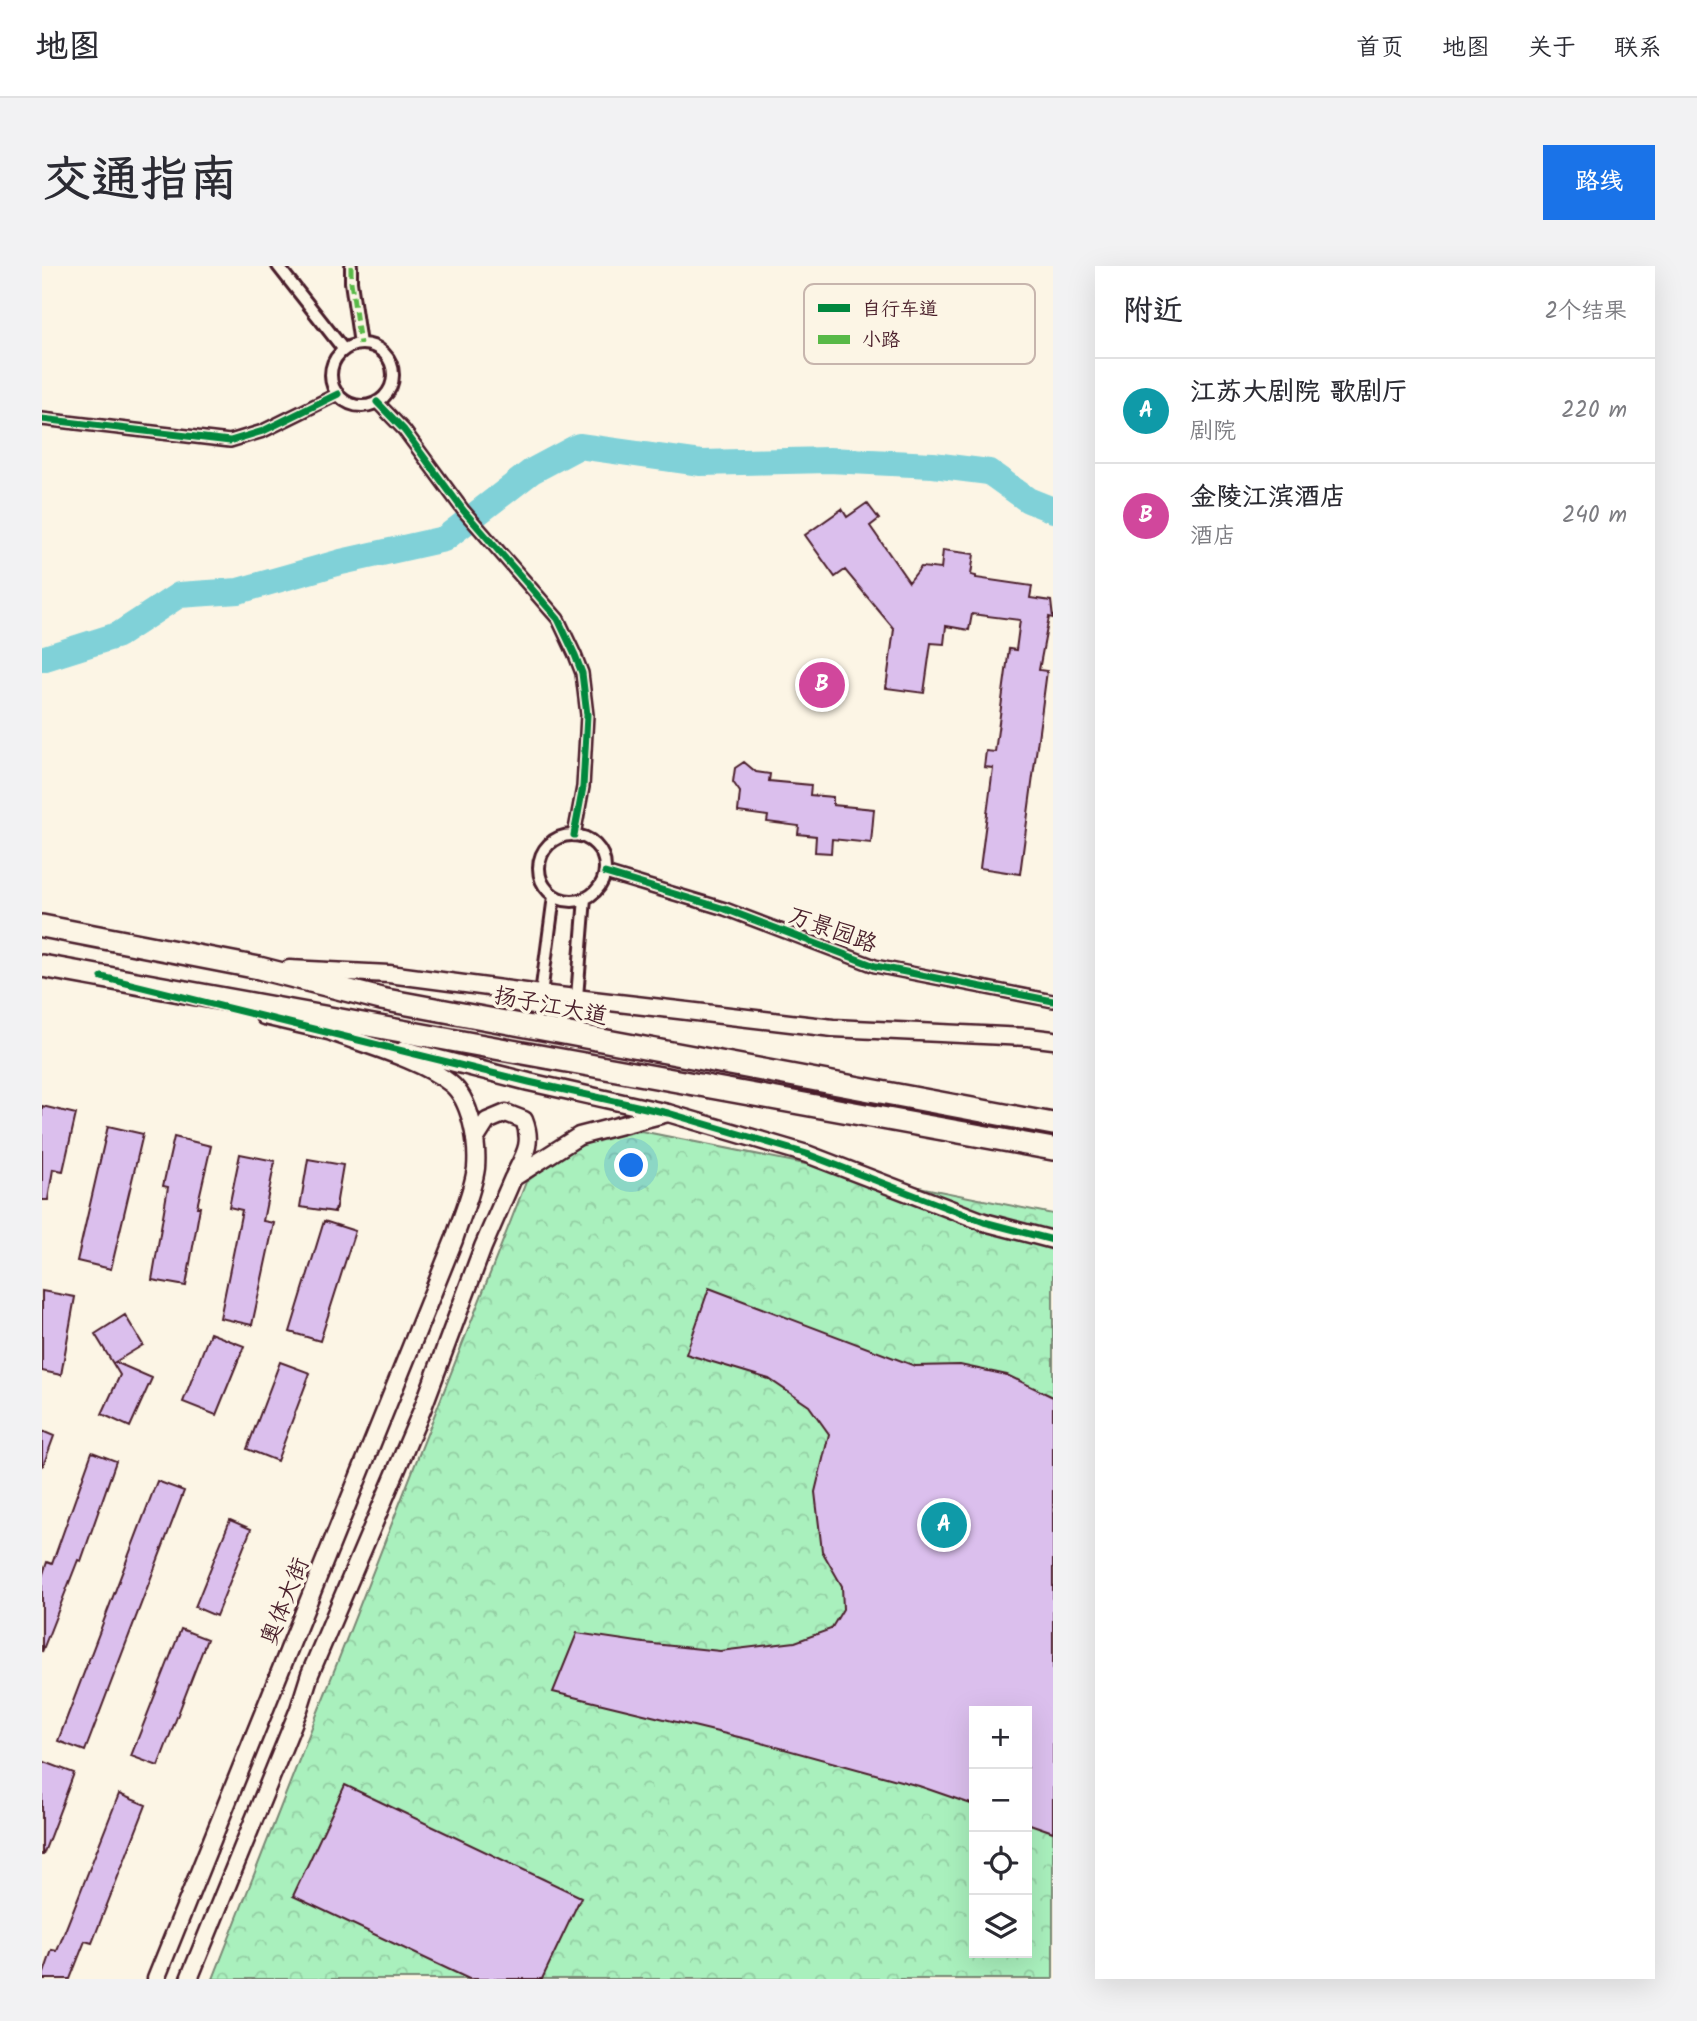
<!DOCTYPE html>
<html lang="zh">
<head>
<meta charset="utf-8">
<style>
  body { margin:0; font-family:Kalam,"LXGW WenKai TC",sans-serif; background:#f2f2f3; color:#2b2b33 }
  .controls { position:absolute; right:21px; bottom:21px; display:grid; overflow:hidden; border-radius:0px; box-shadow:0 7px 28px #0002 }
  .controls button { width:63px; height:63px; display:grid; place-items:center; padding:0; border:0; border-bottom:2px solid #e1e1e2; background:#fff; color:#2b2b33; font:35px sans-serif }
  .you { position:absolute; left:590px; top:900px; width:24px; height:24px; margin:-18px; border:5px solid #fff; border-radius:50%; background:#1a73e8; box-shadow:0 0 0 10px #1a73e833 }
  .badge { display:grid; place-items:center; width:46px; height:46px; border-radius:50%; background:#1a73e8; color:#fff; font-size:23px; font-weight:700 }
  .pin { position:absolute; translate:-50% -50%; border:4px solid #fff; box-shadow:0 2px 7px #0006 }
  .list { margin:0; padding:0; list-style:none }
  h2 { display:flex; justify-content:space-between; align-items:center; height:91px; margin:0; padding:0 28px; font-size:30px }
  h2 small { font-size:23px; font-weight:400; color:#7c7c81 }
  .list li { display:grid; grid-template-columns:46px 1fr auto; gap:21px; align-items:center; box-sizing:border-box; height:105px; padding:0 28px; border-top:2px solid #e1e1e2 }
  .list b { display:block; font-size:26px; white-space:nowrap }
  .list p { margin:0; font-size:23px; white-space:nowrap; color:#7c7c81 }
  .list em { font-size:23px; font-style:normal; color:#7c7c81 }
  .icon { flex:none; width:38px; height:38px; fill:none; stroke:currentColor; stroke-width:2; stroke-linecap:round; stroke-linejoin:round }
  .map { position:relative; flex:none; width:1011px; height:1713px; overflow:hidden; border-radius:0px }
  header { display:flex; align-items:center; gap:42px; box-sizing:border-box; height:98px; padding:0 35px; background:#fff; border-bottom:2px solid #e1e1e2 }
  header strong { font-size:33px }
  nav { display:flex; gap:38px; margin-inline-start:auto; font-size:24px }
  .intro { display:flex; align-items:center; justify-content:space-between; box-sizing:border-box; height:168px; padding:0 42px }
  h1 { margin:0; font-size:49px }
  .button { padding:18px 32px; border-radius:0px; background:#1a73e8; color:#fff; font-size:24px; font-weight:700 }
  main { display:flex; gap:42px; padding:0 42px }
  aside { flex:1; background:#fff; border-radius:0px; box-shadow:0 7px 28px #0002 }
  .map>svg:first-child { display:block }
  .forest { fill:url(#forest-crowns); stroke:#7a8874; stroke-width:2; fill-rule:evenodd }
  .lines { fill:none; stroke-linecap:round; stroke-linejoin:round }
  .river { stroke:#80d1d8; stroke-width:26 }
  .building { fill:#dbbfed; stroke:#4a1f2b; stroke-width:2 }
  .street-casing { stroke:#4a1f2b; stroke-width:16 }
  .secondary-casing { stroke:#4a1f2b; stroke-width:21 }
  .highway-casing { stroke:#4a1f2b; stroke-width:26 }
  .street { stroke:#fcf5e5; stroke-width:10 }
  .secondary { stroke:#fcf5e5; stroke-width:16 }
  .highway { stroke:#fcf5e5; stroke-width:21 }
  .quiet { stroke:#58b947; stroke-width:5; stroke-dasharray:10 5; stroke-linecap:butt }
  .cycleway-casing { stroke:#fcf5e5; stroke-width:11 }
  .cycleway { stroke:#00873e; stroke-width:7 }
  .labels { text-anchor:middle; stroke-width:7; stroke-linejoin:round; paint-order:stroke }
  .street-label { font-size:23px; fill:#4a1f2b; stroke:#fcf5e5 }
  .key { fill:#fcf5e5; stroke:#c7b5ad; stroke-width:2 }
  .key-label { font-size:19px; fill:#4a1f2b }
</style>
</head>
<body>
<header>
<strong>地图</strong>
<nav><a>首页</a><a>地图</a><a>关于</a><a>联系</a></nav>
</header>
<div class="intro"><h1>交通指南</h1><a class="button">路线</a></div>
<main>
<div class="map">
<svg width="1011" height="1713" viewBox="0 0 1011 1713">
  <defs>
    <pattern id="forest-crowns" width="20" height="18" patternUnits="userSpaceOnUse" patternTransform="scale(1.75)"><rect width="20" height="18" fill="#a9f0bd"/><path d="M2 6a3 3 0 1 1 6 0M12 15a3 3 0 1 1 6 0" fill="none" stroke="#93cda3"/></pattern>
  </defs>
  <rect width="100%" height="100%" fill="#fcf5e5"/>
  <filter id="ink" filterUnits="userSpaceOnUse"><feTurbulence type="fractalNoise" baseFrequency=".0143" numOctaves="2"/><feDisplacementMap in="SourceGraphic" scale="14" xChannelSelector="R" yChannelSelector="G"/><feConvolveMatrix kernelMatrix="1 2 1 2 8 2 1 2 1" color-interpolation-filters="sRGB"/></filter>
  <g filter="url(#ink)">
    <!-- forest -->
    <path class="forest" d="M599 865 1011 948V1713H171L484 916C524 885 547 870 599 865ZM932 1445H985V1687H932Z"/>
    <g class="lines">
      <!-- river -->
      <path class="river" d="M0 393 76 369 137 329 196 325 299 296 402 273 490 205 537 180 659 197 787 194 891 199 947 206 986 234 1011 244"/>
    </g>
    <!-- building -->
    <path class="building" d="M825 237 837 253 828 260 867 316 879 301 899 303 901 284 932 288 929 309 934 310V312L990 320 988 332 1009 335 1011 352 1007 351 997 404 1005 405 978 608 938 602 951 502 942 501 944 485 953 486 967 383 974 384 978 354 930 348 927 364 904 360 902 378 889 377 882 427 844 422 852 363 803 304 793 311 763 269 800 243 805 251Z
      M702 496 714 506 728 508 727 515 769 519 768 529 791 531V539L832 543 829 577 790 573 789 587 773 586 774 570 756 568 757 560 725 556 726 550 696 546 698 526 691 516 693 502Z
      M0 840 34 848 21 905 11 903 6 934H0Z
      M66 860 101 868 69 1003 35 995Z
      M132 871 169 880 155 941H158L144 1020 110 1014 126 921 121 920Z
      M198 888 233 895 221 955 232 957 210 1059 178 1052 200 944 187 941Z
      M266 893 301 899 293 946 258 941Z
      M282 955 313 965 278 1075 248 1066Z
      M667 1022 873 1100 918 1099 965 1109 1011 1131V1566L985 1557V1445H932V1539L877 1520 709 1474 511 1426 535 1367 602 1377 678 1385 753 1376 789 1363 801 1343 800 1320 780 1285 773 1226 787 1168 767 1140 727 1113 644 1088Z
      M0 1025 33 1031 19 1109 0 1105Z
      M83 1049 101 1079 73 1096 110 1112 88 1161 60 1148 78 1109 53 1068Z
      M168 1067 202 1080 174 1149 141 1136Z
      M238 1096 268 1107 235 1195 205 1183Z
      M0 1165 12 1170 1 1200 0 1199Z
      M50 1186 74 1195 39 1295 36 1294 0 1386V1311L5 1296 10 1298Z
      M115 1215 142 1225 43 1485 16 1475Z
      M188 1254 209 1263 174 1350 153 1341Z
      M139 1363 165 1373 116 1500 89 1490Z
      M0 1495 32 1507 1 1589H0Z
      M303 1519 539 1631 500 1713H427L251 1630Z
      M77 1528 104 1539 50 1677 43 1675 28 1713H0L10 1684 15 1685Z"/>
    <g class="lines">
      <defs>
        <path id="street" d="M236 0 302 84
          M309 0V16L318 78
          M289 109a31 31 0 1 1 62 0a31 31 0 1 1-62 0Z
          M335 136 362 164 421 244 516 353 533 389 540 407 545 449 541 521 532 569
          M0 153 188 175 221 165 296 128
          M497 602a33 33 0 1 1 66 0a33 33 0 1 1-66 0Z
          M563 607 683 643 833 700 1011 735
          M499 728 512 630
          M535 731 543 632"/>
        <path id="secondary" d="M247 703 347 708 499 728 791 762 986 771 1011 774
          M222 750 299 768
          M362 784 487 816 626 847 765 888 942 956 1011 974
          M433 874 445 855 464 847 482 854C491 877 483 888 472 910
          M114 1713 412 974C419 951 431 926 434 902 436 877 429 833 408 817 380 794 324 779 289 766
          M147 1713 257 1443 268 1408 380 1144 441 981 471 912 537 870 626 847"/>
        <path id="highway" d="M0 660 217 702 339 733 1011 858
          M0 700 1011 883"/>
      </defs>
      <!-- street casing -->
      <use href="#street" class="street-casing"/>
      <!-- secondary casing -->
      <use href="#secondary" class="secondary-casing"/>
      <!-- highway casing -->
      <use href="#highway" class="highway-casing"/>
      <!-- street -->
      <use href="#street" class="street"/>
      <!-- secondary -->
      <use href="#secondary" class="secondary"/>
      <!-- highway -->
      <use href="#highway" class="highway"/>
      <!-- quiet -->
      <path class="quiet" d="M309 0V16L318 78"/>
      <defs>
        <path id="cycleway" d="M335 136 362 164 421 244 516 353 533 389 540 407 545 449 541 521 532 569
          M0 153 188 175 221 165 296 128
          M563 607 683 643 833 700 1011 735
          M60 711 487 816 626 847 765 888 942 956 1011 974"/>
      </defs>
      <!-- cycleway casing -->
      <use href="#cycleway" class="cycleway-casing"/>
      <!-- cycleway -->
      <use href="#cycleway" class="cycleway"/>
    </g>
  </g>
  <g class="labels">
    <!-- street labels -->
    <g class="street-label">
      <text transform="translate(791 663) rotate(20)" y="8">万景园路</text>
      <text transform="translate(509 739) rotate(11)" y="8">扬子江大道</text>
      <text transform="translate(242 1335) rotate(-68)" y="8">奥体大街</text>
    </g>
  </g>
  <!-- legend -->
  <rect x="762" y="18" width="231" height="80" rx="10" class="key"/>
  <rect x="776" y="38" width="32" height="8" fill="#00873e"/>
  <rect x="776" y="69" width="32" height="9" fill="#58b947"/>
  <g class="key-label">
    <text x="820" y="49">自行车道</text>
    <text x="820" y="80">小路</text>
  </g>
</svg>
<div class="controls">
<button>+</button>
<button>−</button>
<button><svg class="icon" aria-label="locate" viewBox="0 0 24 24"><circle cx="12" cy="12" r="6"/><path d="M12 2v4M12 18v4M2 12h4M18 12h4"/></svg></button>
<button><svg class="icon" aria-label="layers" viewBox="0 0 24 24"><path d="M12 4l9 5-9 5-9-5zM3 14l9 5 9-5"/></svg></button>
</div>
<div class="you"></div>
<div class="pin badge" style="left:902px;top:1259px;background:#0f9aa8">A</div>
<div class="pin badge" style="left:780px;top:419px;background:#d1479c">B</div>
</div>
<aside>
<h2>附近<small>2个结果</small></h2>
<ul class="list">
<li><span class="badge" style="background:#0f9aa8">A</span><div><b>江苏大剧院 歌剧厅</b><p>剧院</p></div><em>220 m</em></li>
<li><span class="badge" style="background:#d1479c">B</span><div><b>金陵江滨酒店</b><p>酒店</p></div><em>240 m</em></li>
</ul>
</aside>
</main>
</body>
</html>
